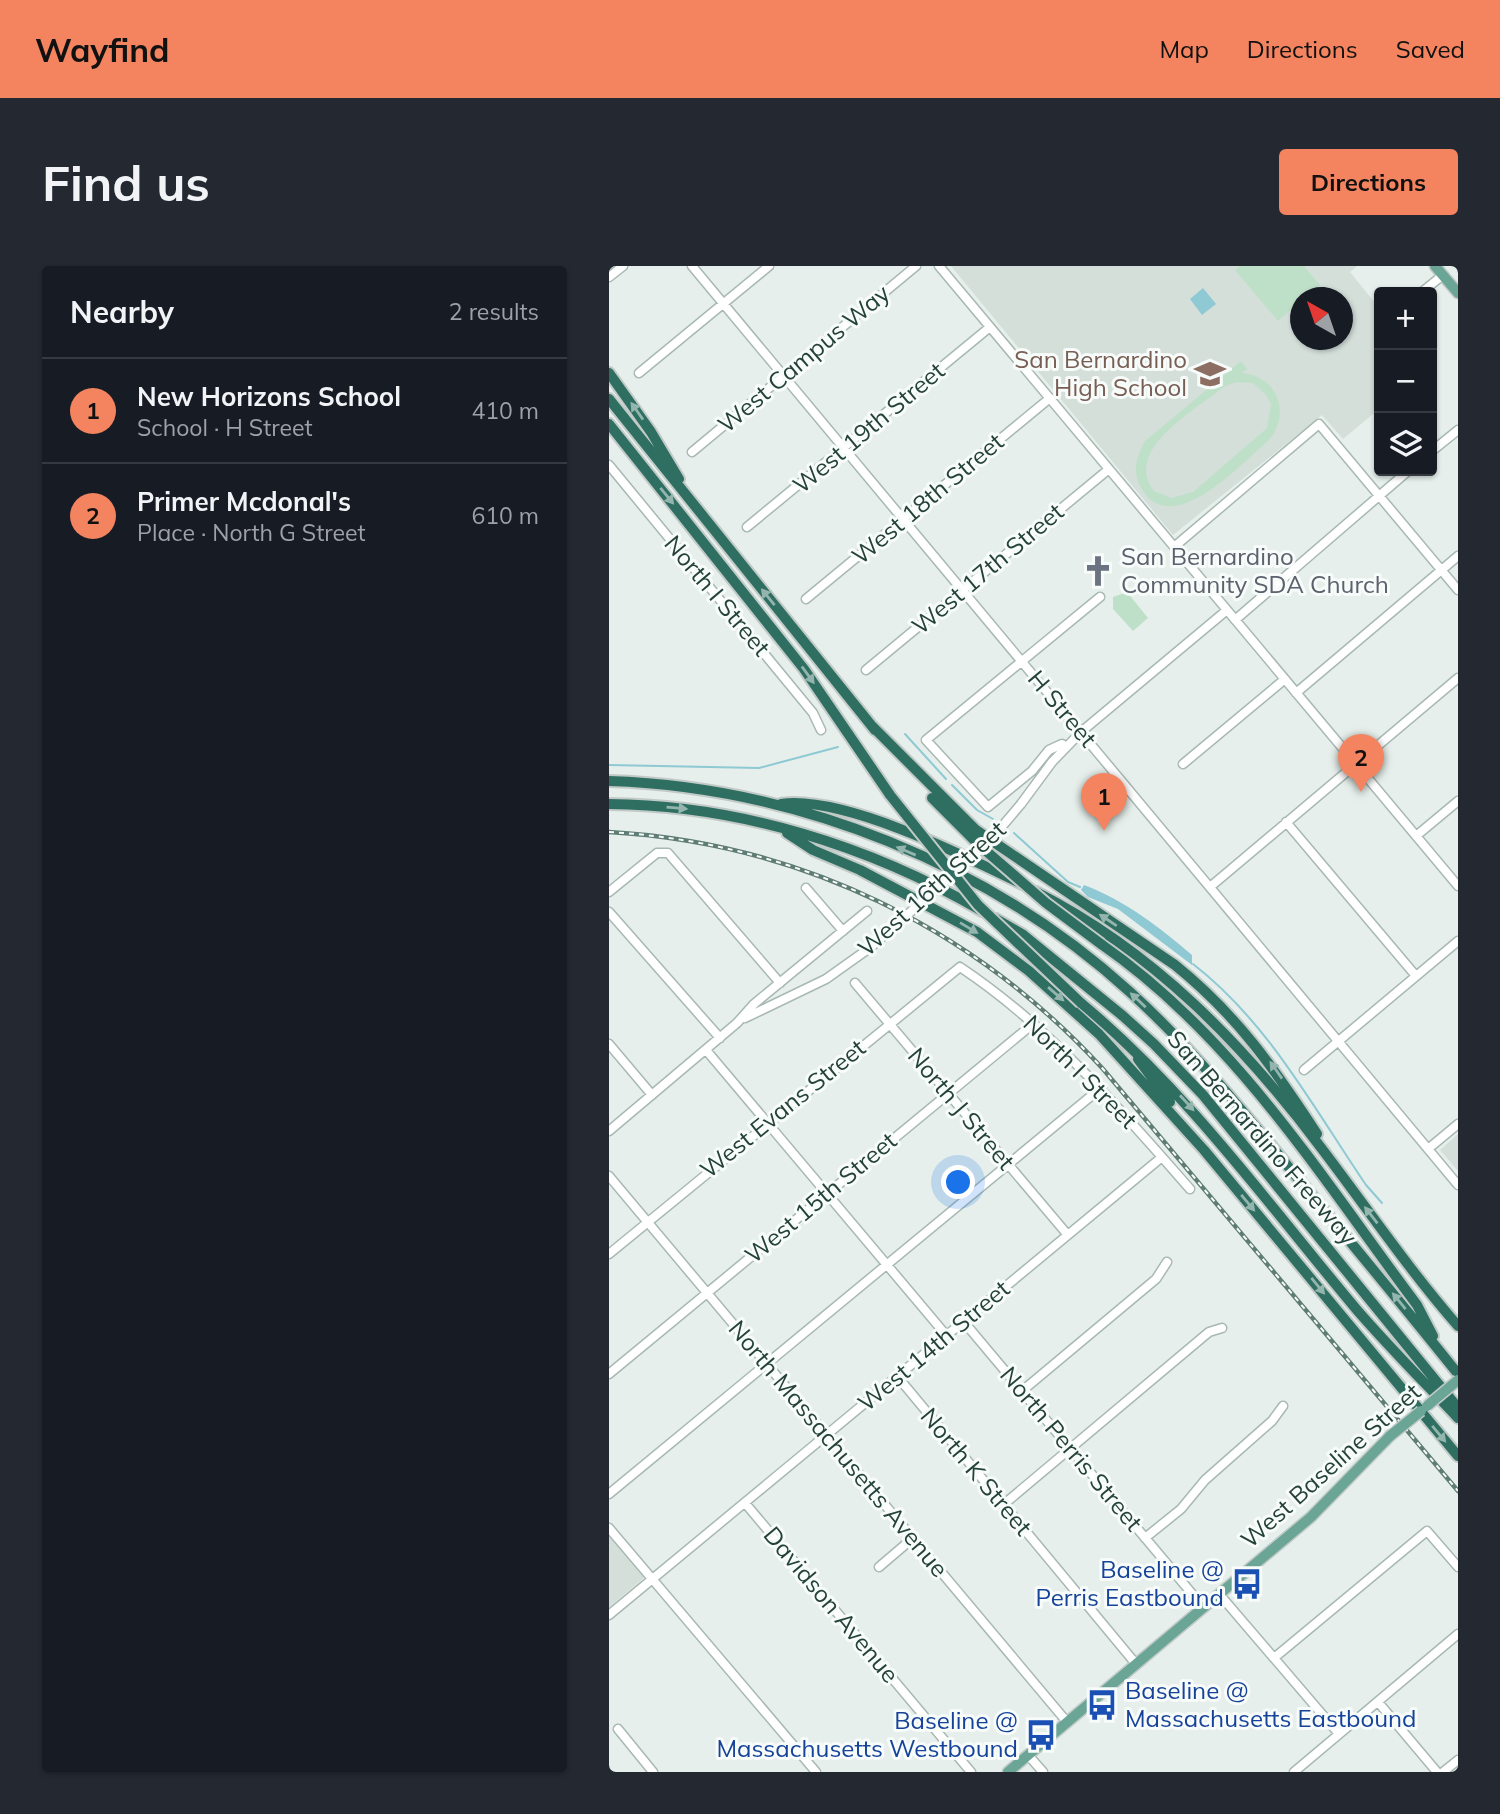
<!DOCTYPE html>
<html lang="en">
<head>
<meta charset="utf-8">
<style>
  body { margin:0; font-family:Mulish,sans-serif; background:#242831; color:#f1f3f6 }
  .controls { position:absolute; right:21px; top:21px; display:grid; overflow:hidden; border-radius:7px; box-shadow:0 2px 5px #0004 }
  .controls button { width:63px; height:63px; display:grid; place-items:center; padding:0; border:0; border-bottom:2px solid #363941; background:#171b24; color:#f1f3f6; font:35px sans-serif }
  .compass { position:absolute; left:681px; top:21px; width:63px; height:63px; border-radius:50%; background:#171b24; box-shadow:0 2px 5px #0004; rotate:320deg }
  .you { position:absolute; left:350px; top:917px; width:24px; height:24px; margin:-18px; border:5px solid #fff; border-radius:50%; background:#1a73e8; box-shadow:0 0 0 10px #1a73e833 }
  .badge { display:grid; place-items:center; width:46px; height:46px; border-radius:50%; background:#f4845f; color:#111; font-size:23px; font-weight:700 }
  .pin { position:absolute; translate:-50% -58px; filter:drop-shadow(0 2px 4px #0008) }
  .pin::after { content:''; position:absolute; top:37px; width:24px; height:21px; background:inherit; clip-path:polygon(0 0,100% 0,50% 100%) }
  .list { margin:0; padding:0; list-style:none }
  h2 { display:flex; justify-content:space-between; align-items:center; height:91px; margin:0; padding:0 28px; font-size:30px }
  h2 small { font-size:23px; font-weight:400; color:#9ea1a6 }
  .list li { display:grid; grid-template-columns:46px 1fr auto; gap:21px; align-items:center; box-sizing:border-box; height:105px; padding:0 28px; border-top:2px solid #363941 }
  .list b { display:block; font-size:26px; white-space:nowrap }
  .list p { margin:0; font-size:23px; white-space:nowrap; color:#9ea1a6 }
  .list em { font-size:23px; font-style:normal; color:#9ea1a6 }
  .icon { flex:none; width:38px; height:38px; fill:none; stroke:currentColor; stroke-width:2; stroke-linecap:round; stroke-linejoin:round }
  .map { position:relative; flex:none; width:849px; height:1506px; overflow:hidden; border-radius:7px }
  header { display:flex; align-items:center; gap:42px; box-sizing:border-box; height:98px; padding:0 35px; background:#f4845f; color:#111 }
  header strong { font-size:33px }
  nav { display:flex; gap:38px; margin-inline-start:auto; font-size:24px }
  .intro { display:flex; align-items:center; justify-content:space-between; box-sizing:border-box; height:168px; padding:0 42px }
  h1 { margin:0; font-size:49px }
  .button { padding:18px 32px; border-radius:7px; background:#f4845f; color:#111; font-size:24px; font-weight:700 }
  main { display:flex; gap:42px; padding:0 42px }
  aside { flex:1; background:#171b24; border-radius:7px; box-shadow:0 2px 5px #0004 }
  .map>svg:first-child { display:block }
  .built { fill:#d4dfda; fill-rule:evenodd }
  .green { fill:#bfe0c8; fill-rule:evenodd }
  .water { fill:#8ec9d4 }
  .lines { fill:none; stroke-linecap:round; stroke-linejoin:round }
  .stream { stroke:#8ec9d4; stroke-width:2 }
  .minor-casing { stroke:#a8b8b2; stroke-width:11 }
  .major-casing { stroke:#c2cac8; stroke-width:13 }
  .highway-casing { stroke:#c2cac8; stroke-width:14 }
  .minor { stroke:#fff; stroke-width:8 }
  .major { stroke:#6aa596; stroke-width:10 }
  .highway { stroke:#2f6f62; stroke-width:10 }
  .rail-casing { stroke:#5f7d75; stroke-width:4.5 }
  .rail { stroke:#f7fbf9; stroke-width:2; stroke-dasharray:5; stroke-linecap:butt }
  .minor-bridge-casing { stroke:#a8b8b2; stroke-width:11; stroke-linecap:butt }
  .major-bridge-casing { stroke:#c2cac8; stroke-width:13; stroke-linecap:butt }
  .highway-bridge-casing { stroke:#c2cac8; stroke-width:14; stroke-linecap:butt }
  .minor-bridge { stroke:#fff; stroke-width:8 }
  .major-bridge { stroke:#6aa596; stroke-width:10 }
  .highway-bridge { stroke:#2f6f62; stroke-width:10 }
  .oneway { fill:#93b5ae }
  .labels { text-anchor:middle; stroke-width:6; stroke-linejoin:round; paint-order:stroke }
  .street-label { font-size:24px; fill:#24423a; stroke:#f7fbf9 }
  .education-label { font-size:24px; fill:#785e54; stroke:#f7fbf9; text-anchor:end }
  .worship-label { font-size:24px; fill:#5b616d; stroke:#f7fbf9; text-anchor:start }
  .transit-label { font-size:24px; fill:#164399; stroke:#f7fbf9; text-anchor:end }
</style>
</head>
<body>
<header>
<strong>Wayfind</strong>
<nav><a>Map</a><a>Directions</a><a>Saved</a></nav>
</header>
<div class="intro"><h1>Find us</h1><a class="button">Directions</a></div>
<main>
<aside>
<h2>Nearby<small>2 results</small></h2>
<ul class="list">
<li><span class="badge">1</span><div><b>New Horizons School</b><p>School · H Street</p></div><em>410 m</em></li>
<li><span class="badge">2</span><div><b>Primer Mcdonal's</b><p>Place · North G Street</p></div><em>610 m</em></li>
</ul>
</aside>
<div class="map">
<svg width="849" height="1506" viewBox="0 0 849 1506">
  <rect width="100%" height="100%" fill="#e6efeb"/>
  <!-- built -->
  <path class="built" d="M342 0H748L741 6 770 42V143L734 173 713 149 564 269ZM692 32H734V74H692Z
    M849 868V905L831 884Z
    M0 1269 36 1311 0 1341Z"/>
  <!-- green -->
  <path class="green" d="M631 0H695L711 19 697 31 692 32 691 36 669 55 626 4Z
    M632 95 638 103 633 107C668 110 682 146 661 173 634 196 561 278 531 220 523 204 528 190 536 175ZM628 116 644 117 657 129 662 138 658 162 584 226 562 232 545 225C513 184 588 143 616 120Z
    M518 326 539 352 524 365 504 343V331Z"/>
  <!-- water -->
  <path class="water" d="M594 22 607 38 593 49 581 33Z
    M475 619C517 635 550 661 583 689V699L509 643 479 631 472 624Z"/>
  <g class="lines">
    <!-- stream -->
    <path class="stream" d="M296 468 337 513
      M0 499 150 502 229 481
      M343 519 368 544 384 553
      M405 567 459 616 471 621
      M584 698C659 756 704 841 757 919L773 937"/>
    <defs>
      <path id="minor" d="M83 0 849 919
        M330 0 849 620
        M0 11 14 0
        M813 26 834 9
        M30 107 160 0
        M823 185 849 164
        M83 186 307 0
        M0 199 204 447 212 464
        M138 261 381 61
        M565 281 710 158 849 324
        M197 333 441 132
        M626 354 799 205
        M257 404 500 203
        M687 427 849 290
        M457 481 453 478 440 484 423 505 379 541 317 474 491 331
        M574 498 676 413
        M412 538 443 496 472 466 618 344
        M677 556 807 710
        M807 570 849 535
        M601 621 849 412
        M197 622 234 665
        M0 626 48 587H59L171 717
        M0 646 111 772
        M246 717 458 968
        M136 752 217 713 262 681
        M0 778 43 829
        M97 784 337 1069
        M695 804 849 675
        M0 865 128 757 145 738 258 645
        M819 883 849 858
        M0 910 458 1456
        M0 988 351 701C441 761 510 842 581 923
        M355 1056 595 1342
        M0 1108 425 757
        M288 1110 527 1398
        M413 1125 547 1013 558 996
        M0 1228 493 821
        M136 1237 362 1506
        M394 1239 600 1066 613 1062
        M0 1262 207 1506
        M536 1272 572 1243 596 1214 663 1155 674 1140
        M270 1301 304 1272
        M611 1329 730 1468
        M0 1349 553 891
        M665 1392 818 1265 849 1301
        M769 1436 828 1506
        M9 1463 44 1506
        M419 1489 434 1506
        M685 1506 849 1368
        M834 1506 849 1494"/>
      <path id="major" d="M826 0 849 27
        M399 1506 702 1251 781 1170"/>
      <path id="highway" d="M0 107 42 166 70 213
        M0 133 266 464
        M0 158 195 403 281 529
        M263 460 367 564 566 699C628 749 665 802 708 868
        M0 515C188 521 382 599 521 726 584 783 638 850 691 915 744 979 797 1043 849 1108
        M323 532 369 578
        M0 538C130 539 261 580 373 645
        M172 538C234 529 356 590 413 618
        M178 567 204 584 251 604 368 666 420 705 490 768 595 884 849 1190
        M427 626C544 685 635 779 713 883 758 942 800 1004 849 1060
        M387 653 413 668 514 750 545 778 594 829 849 1142
        M492 678C626 771 712 911 808 1039L824 1070
        M472 737C579 826 659 938 748 1044 780 1081 815 1116 849 1152
        M529 793 561 836"/>
    </defs>
    <!-- minor casing -->
    <use href="#minor" class="minor-casing"/>
    <!-- major casing -->
    <use href="#major" class="major-casing"/>
    <!-- highway casing -->
    <use href="#highway" class="highway-casing"/>
    <!-- minor -->
    <use href="#minor" class="minor"/>
    <!-- major -->
    <use href="#major" class="major"/>
    <!-- highway -->
    <use href="#highway" class="highway"/>
    <defs>
      <path id="rail" d="M0 566C191 577 365 662 494 803L849 1225"/>
    </defs>
    <!-- rail casing -->
    <use href="#rail" class="rail-casing"/>
    <!-- rail -->
    <use href="#rail" class="rail"/>
    <defs>
      <path id="minor-bridge" d="M262 681 379 577 412 538"/>
      <path id="major-bridge" d="M818 1140 849 1114
        M781 1170 812 1145"/>
      <path id="highway-bridge" d="M281 529 369 639 472 737
        M369 578 437 637 492 678"/>
    </defs>
    <!-- minor-bridge casing -->
    <use href="#minor-bridge" class="minor-bridge-casing"/>
    <!-- major-bridge casing -->
    <use href="#major-bridge" class="major-bridge-casing"/>
    <!-- highway-bridge casing -->
    <use href="#highway-bridge" class="highway-bridge-casing"/>
    <!-- minor-bridge -->
    <use href="#minor-bridge" class="minor-bridge"/>
    <!-- major-bridge -->
    <use href="#major-bridge" class="major-bridge"/>
    <!-- highway-bridge -->
    <use href="#highway-bridge" class="highway-bridge"/>
  </g>
  <!-- one-way arrows -->
  <defs><path id="oneway-solid" d="M-6-.8H1V-3.2L6.5 0L1 3.2V.8H-6Z" transform="scale(1.75)"/></defs>
  <g class="oneway">
    <use href="#oneway-solid" transform="translate(28 145) rotate(-125)"/>
    <use href="#oneway-solid" transform="translate(58 230) rotate(51)"/>
    <use href="#oneway-solid" transform="translate(159 331) rotate(-129)"/>
    <use href="#oneway-solid" transform="translate(199 409) rotate(54)"/>
    <use href="#oneway-solid" transform="translate(68 542) rotate(5)"/>
    <use href="#oneway-solid" transform="translate(297 585) rotate(-157)"/>
    <use href="#oneway-solid" transform="translate(499 654) rotate(-146)"/>
    <use href="#oneway-solid" transform="translate(360 662) rotate(31)"/>
    <use href="#oneway-solid" transform="translate(447 728) rotate(41)"/>
    <use href="#oneway-solid" transform="translate(529 734) rotate(-137)"/>
    <use href="#oneway-solid" transform="translate(667 804) rotate(-125)"/>
    <use href="#oneway-solid" transform="translate(578 837) rotate(48)"/>
    <use href="#oneway-solid" transform="translate(639 937) rotate(50)"/>
    <use href="#oneway-solid" transform="translate(762 949) rotate(-128)"/>
    <use href="#oneway-solid" transform="translate(709 1020) rotate(51)"/>
    <use href="#oneway-solid" transform="translate(790 1035) rotate(-129)"/>
    <use href="#oneway-solid" transform="translate(830 1168) rotate(50)"/>
  </g>
  <!-- icons -->
  <defs>
    <symbol id="school-bare" viewBox="-9 -9 18 18"><path d="M0-5L7-2L0 1L-7-2ZM-4 1L0 2.5L4 1V4Q0 6-4 4Z" fill="#8d6e63" stroke="#f7fbf9" stroke-width="2.5" paint-order="stroke"/></symbol>
    <symbol id="church-bare" viewBox="-9 -9 18 18"><path d="M-1.2-6h2.4v3.5h3.3v2.4h-3.3V6h-2.4V-.1h-3.3v-2.4h3.3Z" fill="#6b7280" stroke="#f7fbf9" stroke-width="2.5" paint-order="stroke"/></symbol>
    <symbol id="bus-bare" viewBox="-9 -9 18 18"><path d="M-5-6H5V4H4V6H2V4H-2V6H-4V4H-5ZM-3.5-4V0h7V-4ZM-3.5 1.2v1.5H-2V1.2ZM2 1.2v1.5H3.5V1.2Z" fill="#1a4fb4" stroke="#f7fbf9" stroke-width="2.5" paint-order="stroke"/></symbol>
  </defs>
  <g fill-rule="evenodd">
    <use href="#school-bare" x="579" y="86" width="44" height="44"/>
    <use href="#church-bare" x="467" y="283" width="44" height="44"/>
    <use href="#bus-bare" x="616" y="1296" width="44" height="44"/>
    <use href="#bus-bare" x="471" y="1417" width="44" height="44"/>
    <use href="#bus-bare" x="410" y="1447" width="44" height="44"/>
  </g>
  <g class="labels">
    <!-- street labels -->
    <g class="street-label">
      <text transform="translate(195 93) rotate(-40)" y="8">West Campus Way</text>
      <text transform="translate(260 162) rotate(-40)" y="8">West 19th Street</text>
      <text transform="translate(319 233) rotate(-40)" y="8">West 18th Street</text>
      <text transform="translate(379 303) rotate(-40)" y="8">West 17th Street</text>
      <text transform="translate(108 330) rotate(50)" y="8">North I Street</text>
      <text transform="translate(453 443) rotate(50)" y="8">H Street</text>
      <text transform="translate(323 623) rotate(-42)" y="8">West 16th Street</text>
      <text transform="translate(471 806) rotate(45)" y="8">North I Street</text>
      <text transform="translate(174 843) rotate(-39)" y="8">West Evans Street</text>
      <text transform="translate(352 843) rotate(50)" y="8">North J Street</text>
      <text transform="translate(653 872) rotate(49)" y="8">San Bernardino Freeway</text>
      <text transform="translate(212 932) rotate(-40)" y="8">West 15th Street</text>
      <text transform="translate(325 1080) rotate(-40)" y="8">West 14th Street</text>
      <text transform="translate(229 1183) rotate(50)" y="8">North Massachusetts Avenue</text>
      <text transform="translate(462 1183) rotate(50)" y="8">North Perris Street</text>
      <text transform="translate(722 1200) rotate(-42)" y="8">West Baseline Street</text>
      <text transform="translate(367 1206) rotate(50)" y="8">North K Street</text>
      <text transform="translate(222 1339) rotate(50)" y="8">Davidson Avenue</text>
    </g>
    <!-- education labels -->
    <g class="education-label">
      <text x="578" y="102">San Bernardino<tspan x="578" dy="28">High School</tspan></text>
    </g>
    <!-- worship labels -->
    <g class="worship-label">
      <text x="512" y="299">San Bernardino<tspan x="512" dy="28">Community SDA Church</tspan></text>
    </g>
    <!-- transit labels -->
    <g class="transit-label">
      <text x="615" y="1312">Baseline @<tspan x="615" dy="28">Perris Eastbound</tspan></text>
      <text x="516" y="1433" text-anchor="start">Baseline @<tspan x="516" dy="28">Massachusetts Eastbound</tspan></text>
      <text x="409" y="1463">Baseline @<tspan x="409" dy="28">Massachusetts Westbound</tspan></text>
    </g>
  </g>
</svg>
<div class="controls">
<button>+</button>
<button>−</button>
<button><svg class="icon" aria-label="layers" viewBox="0 0 24 24"><path d="M12 4l9 5-9 5-9-5zM3 14l9 5 9-5"/></svg></button>
</div>
<svg class="compass" viewBox="-18 -18 36 36"><path d="M0-13l5 13h-10z" fill="#e53935"/><path d="M0 13l5-13h-10z" fill="#9ea1a6"/></svg>
<div class="you"></div>
<div class="pin badge" style="left:495px;top:565px">1</div>
<div class="pin badge" style="left:752px;top:526px">2</div>
</div>
</main>
</body>
</html>
